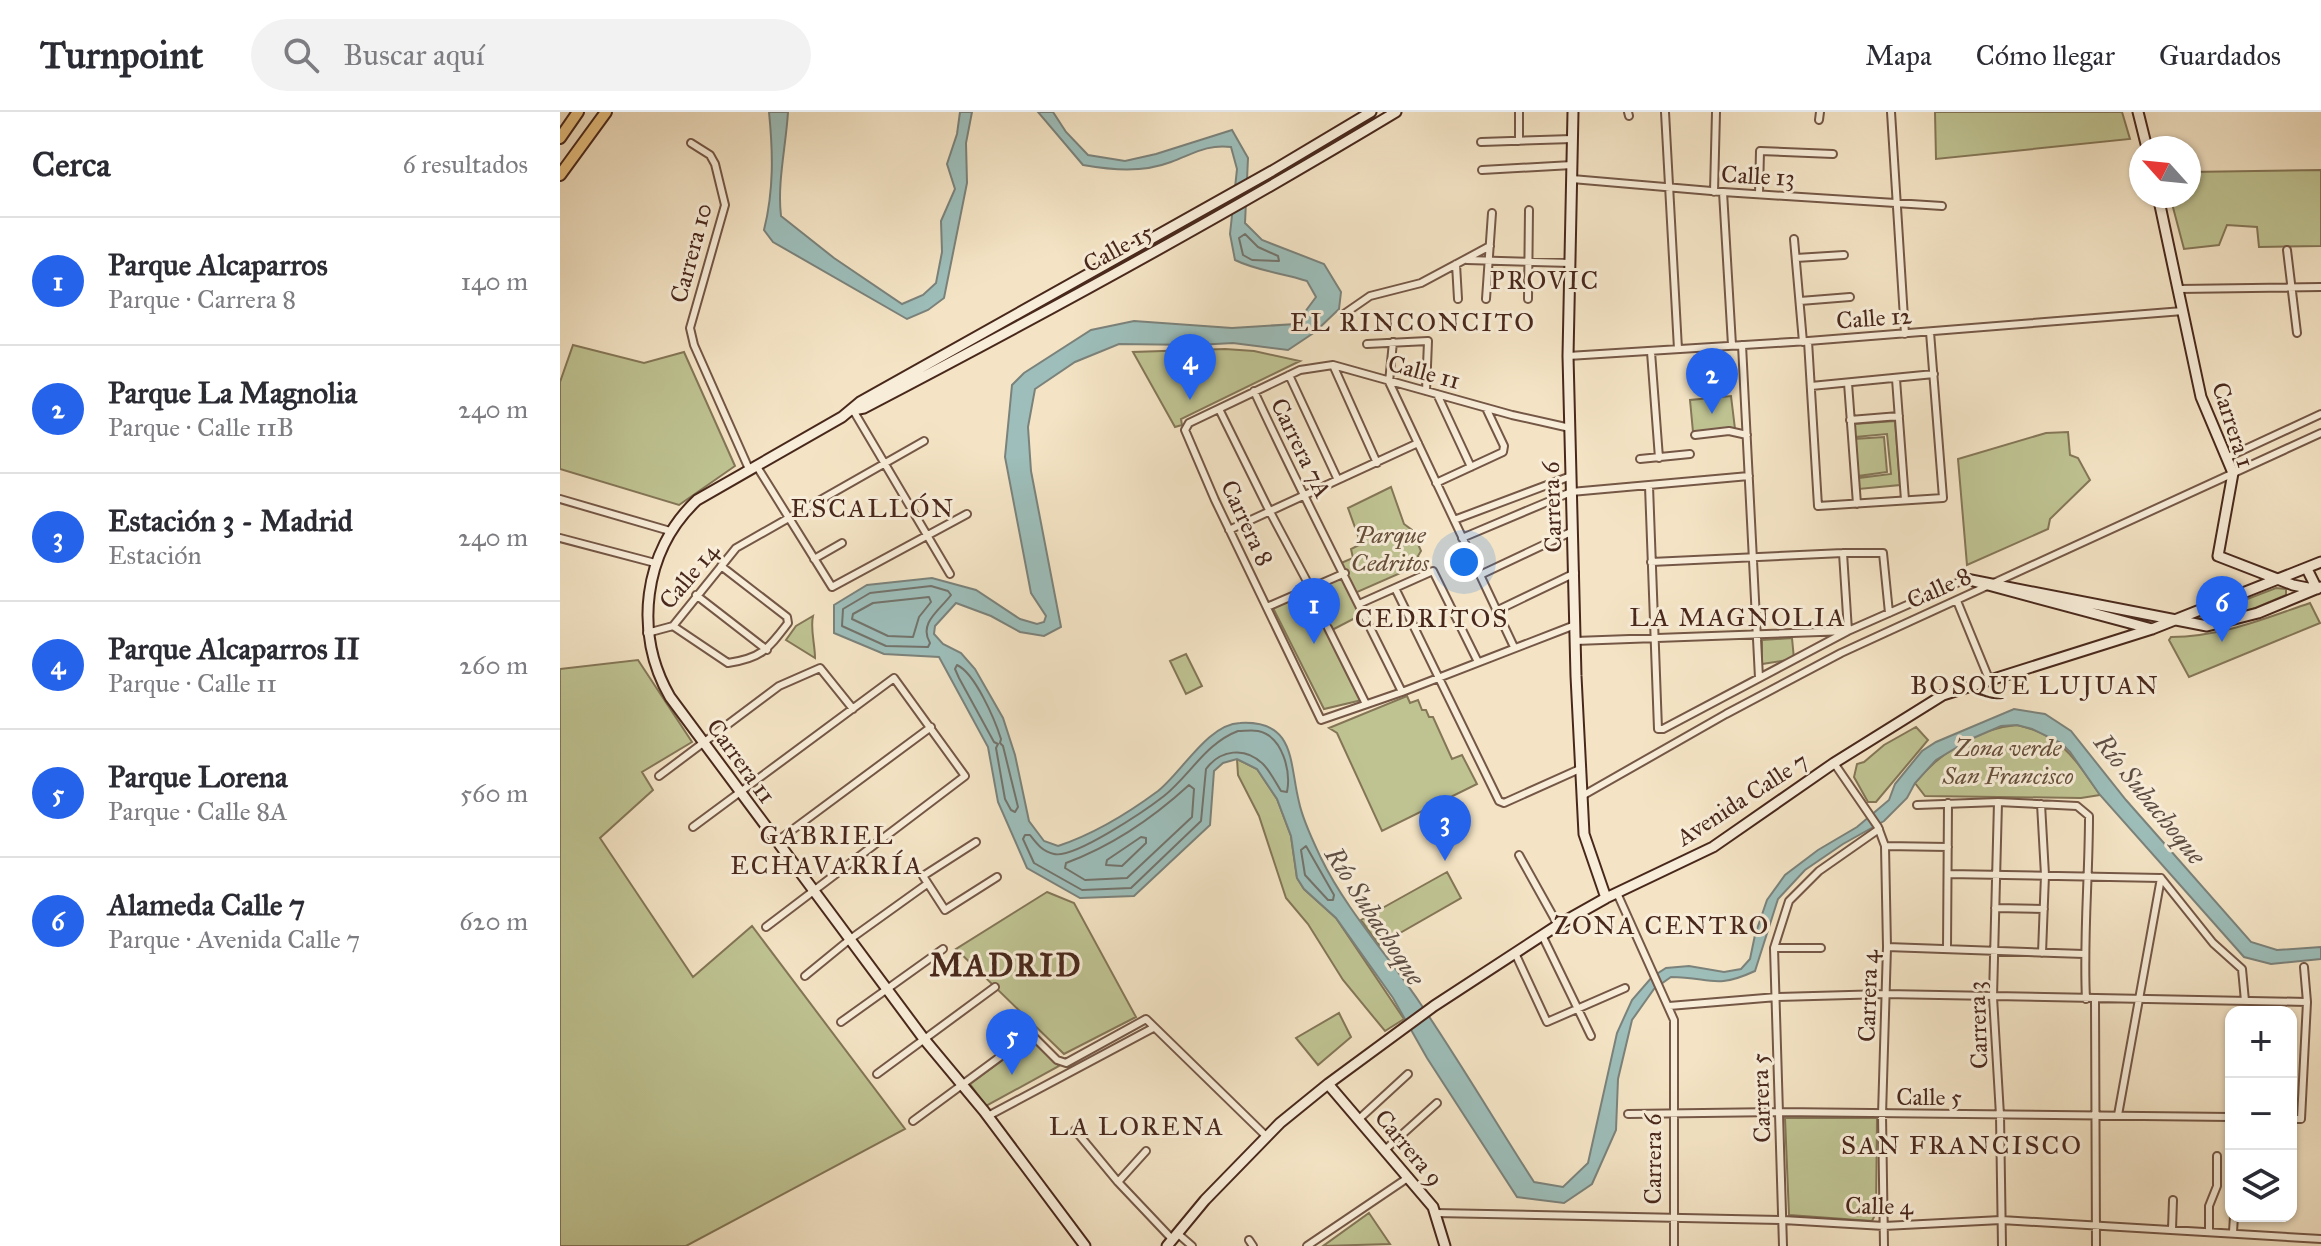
<!DOCTYPE html>
<html lang="es">
<head>
<meta charset="utf-8">
<style>
  body { margin:0; font-family:"IM FELL Great Primer",serif; background:#f2f2f3; color:#2b2b33 }
  .controls { position:absolute; right:24px; bottom:24px; display:grid; overflow:hidden; border-radius:16px; box-shadow:0 2px 6px #0004 }
  .controls button { width:72px; height:72px; display:grid; place-items:center; padding:0; border:0; border-bottom:2px solid #e1e1e2; background:#fff; color:#2b2b33; font:40px sans-serif }
  .compass { position:absolute; left:1569px; top:24px; width:72px; height:72px; border-radius:50%; background:#fff; box-shadow:0 2px 6px #0004; rotate:297deg }
  .you { position:absolute; left:904px; top:450px; width:28px; height:28px; margin:-20px; border:6px solid #fff; border-radius:50%; background:#1a73e8; box-shadow:0 0 0 12px #1a73e833 }
  .badge { display:grid; place-items:center; width:52px; height:52px; border-radius:50%; background:#2563eb; color:#fff; font-size:26px; font-weight:700 }
  .pin { position:absolute; translate:-50% -66px; filter:drop-shadow(0 2px 4px #0008) }
  .pin::after { content:''; position:absolute; top:42px; width:28px; height:24px; background:inherit; clip-path:polygon(0 0,100% 0,50% 100%) }
  .list { margin:0; padding:0; list-style:none }
  h2 { display:flex; justify-content:space-between; align-items:center; height:104px; margin:0; padding:0 32px; font-size:34px }
  h2 small { font-size:26px; font-weight:400; color:#7c7c81 }
  .list li { display:grid; grid-template-columns:52px 1fr auto; gap:24px; align-items:center; box-sizing:border-box; height:128px; padding:0 32px; border-top:2px solid #e1e1e2 }
  .list b { display:block; font-size:30px; white-space:nowrap }
  .list p { margin:0; font-size:26px; white-space:nowrap; color:#7c7c81 }
  .list em { font-size:26px; font-style:normal; color:#7c7c81 }
  .icon { flex:none; width:44px; height:44px; fill:none; stroke:currentColor; stroke-width:2; stroke-linecap:round; stroke-linejoin:round }
  .map { position:relative; flex:none; width:1761px; height:1134px; overflow:hidden }
  header { display:flex; align-items:center; gap:48px; box-sizing:border-box; height:112px; padding:0 40px; background:#fff; border-bottom:2px solid #e1e1e2 }
  header strong { font-size:38px }
  nav { display:flex; gap:44px; margin-inline-start:auto; font-size:28px }
  .search { width:560px; height:72px; background:#f2f2f3; display:flex; align-items:center; gap:20px; box-sizing:border-box; padding:0 28px; border-radius:44px; color:#7c7c81; font-size:30px }
  main { display:flex }
  aside { flex:1; background:#fff }
  .map>svg:first-child { display:block }
  .green { fill:#bfc392; stroke:#847657; stroke-width:2 }
  .water { fill:#9dbeba; stroke:#7b827b; stroke-width:2 }
  .lines { fill:none; stroke-linecap:round; stroke-linejoin:round }
  .shore { stroke:#73736b; stroke-width:2 }
  .street-casing { stroke:#745746; stroke-width:10 }
  .secondary-casing { stroke:#49281c; stroke-width:13 }
  .primary-casing { stroke:#49281c; stroke-width:14 }
  .street { stroke:#f8edd9; stroke-width:6 }
  .secondary { stroke:#f8edd9; stroke-width:9 }
  .primary { stroke:#eac282; stroke-width:10 }
  .labels { text-anchor:middle; stroke-width:6; stroke-linejoin:round; paint-order:stroke }
  .street-label { font-size:24px; fill:#49281c; stroke:#f8edd9 }
  .park-label { font-size:24px; font-style:italic; fill:#664f3a; stroke:#f8edd9 }
  .neighbourhood-label { font-size:26px; letter-spacing:2px; fill:#49281c; stroke:#f8edd9 }
  .water-label { font-size:26px; font-style:italic; fill:#5e4e44; stroke:#f8edd9 }
  .district-label { font-size:32px; font-weight:bold; letter-spacing:2px; fill:#49281c; stroke:#f8edd9 }
</style>
</head>
<body>
<header>
<strong>Turnpoint</strong>
<div class="search"><svg class="icon" aria-label="search" viewBox="0 0 24 24"><circle cx="10" cy="10" r="6"/><path d="M15 15l6 6"/></svg>Buscar aquí</div>
<nav><a>Mapa</a><a>Cómo llegar</a><a>Guardados</a></nav>
</header>
<main>
<aside>
<h2>Cerca<small>6 resultados</small></h2>
<ul class="list">
<li><span class="badge">1</span><div><b>Parque Alcaparros</b><p>Parque · Carrera 8</p></div><em>140 m</em></li>
<li><span class="badge">2</span><div><b>Parque La Magnolia</b><p>Parque · Calle 11B</p></div><em>240 m</em></li>
<li><span class="badge">3</span><div><b>Estación 3 - Madrid</b><p>Estación</p></div><em>240 m</em></li>
<li><span class="badge">4</span><div><b>Parque Alcaparros II</b><p>Parque · Calle 11</p></div><em>260 m</em></li>
<li><span class="badge">5</span><div><b>Parque Lorena</b><p>Parque · Calle 8A</p></div><em>560 m</em></li>
<li><span class="badge">6</span><div><b>Alameda Calle 7</b><p>Parque · Avenida Calle 7</p></div><em>620 m</em></li>
</ul>
</aside>
<div class="map">
<svg width="1761" height="1134" viewBox="0 0 1761 1134">
  <rect width="100%" height="100%" fill="#f4e4c5"/>
  <filter id="stains"><feTurbulence type="fractalNoise" baseFrequency=".0025" numOctaves="4"/><feColorMatrix values="0 0 0 0 .2 0 0 0 0 .09 0 0 0 0 .02 0 0 0 .5 -.17"/></filter>
  <radialGradient id="worn" r=".72"><stop offset=".6" stop-color="#630" stop-opacity="0"/><stop offset="1" stop-color="#630" stop-opacity=".3"/></radialGradient>
  <!-- green -->
  <path class="green" d="M1375 0H1562L1570 27 1376 47Z
    M1761 58V134L1699 135 1697 115 1667 113 1659 133 1624 137 1610 84H1629V60Z
    M13 233 84 251 124 240 175 354 119 393 0 357V270Z
    M665 237 694 239 740 249 621 307 622 313 615 315 573 240Z
    M1171 284 1175 317 1133 320 1130 288Z
    M1335 309 1340 373 1299 377V366L1331 362 1327 322 1295 325 1294 312Z
    M1508 320 1510 343 1518 346 1530 368 1490 407 1488 417 1407 453 1398 347 1486 321Z
    M1324 325 1327 360 1298 364 1294 327Z
    M831 375 844 412 852 418 861 439 858 444 861 452 795 481 781 451 793 446 791 437 801 432 788 396Z
    M784 463 801 503 770 519 802 588 764 597 712 494Z
    M1716 476 1726 477V483L1681 502 1627 510Z
    M1750 491 1760 511 1629 565 1609 528 1611 525C1661 525 1703 507 1750 491Z
    M253 504C250 517 255 532 255 546L226 528 236 514Z
    M1232 526 1234 547 1202 552V528Z
    M626 542 642 574 626 582 610 549Z
    M78 548 132 630 82 660 93 678 40 726 133 865 192 814 345 1017 126 1134H0V557Z
    M847 584 850 591 858 588 862 598H866L869 605H873L892 647 902 643 917 672 822 719 777 621 769 616Z
    M1457 613C1502 623 1515 647 1540 683L1521 686 1365 684 1355 671C1379 641 1418 616 1457 613Z
    M1356 615 1368 628 1316 690H1308L1294 665 1297 652 1304 650 1324 633Z
    M677 647 697 657 717 687 731 724 737 766 744 777 776 806 844 907 825 919 783 868 748 812 726 786 699 704 678 663Z
    M887 760 901 786 819 833 801 808Z
    M487 780 514 791 576 905 504 942 396 837Z
    M779 901 791 925 758 953 736 926Z
    M474 925 499 954 426 994 410 972Z
    M1225 1006H1317L1316 1101 1312 1109 1229 1103Z
    M809 1101 830 1132 763 1134Z"/>
  <!-- water -->
  <path class="water" d="M209 0H228C226 34 217 71 221 104L274 146 342 192 363 183 376 171 382 140 381 109 395 77 387 52 397 22 400 0H412L406 31 407 71 384 186 368 198 347 207 213 130 204 118C214 78 213 40 209 0Z
    M478 0H493L506 20 528 43 565 49 596 42 672 18 688 46 685 111 702 128 764 152 781 180 779 197 755 220 728 238 673 231 637 233 559 232 515 250 475 277 468 315 471 359 501 515 484 524 460 520 431 504 396 491 375 514 374 522 383 532 401 541 415 557 443 606 455 643 469 709 484 729 498 734C534 722 567 702 598 679 622 660 648 612 680 611 736 608 729 650 739 690 743 709 753 729 761 746 785 796 829 845 860 891 900 950 936 1011 974 1070L1003 1075 1028 1051 1057 921 1072 888 1092 865 1106 856 1129 854 1164 860 1181 857 1190 847 1195 823 1207 788 1225 763 1258 738 1297 715 1329 688 1335 672 1362 639 1376 630 1454 597 1485 602 1511 619 1566 688 1691 830 1717 838 1761 835V847L1711 852 1684 845 1540 683 1510 640 1501 631 1472 617 1457 613 1441 614 1411 627 1376 648 1355 671 1347 686 1324 709 1283 732 1245 758 1218 787 1195 859C1154 878 1150 865 1111 865L1094 877 1072 908 1058 967 1056 1018 1032 1072 1004 1091 957 1085 867 946 833 886 776 806 744 777 737 766 731 724 717 687 697 657 677 647 663 651 654 659 650 713 574 784 520 786 467 756 438 690 428 635 379 545 324 542 274 521V493L307 473 372 466 416 478 460 507 477 512 484 510 486 504 471 481 445 345 452 273 464 261 531 218 574 209 672 216 736 212 756 185 747 169C723 161 697 159 675 148L670 122 677 57 671 35C647 32 633 42 611 50 582 61 552 58 523 53Z"/>
  <g class="lines">
    <!-- shore -->
    <path class="shore" d="M685 122 698 135 718 144 719 149 692 148 683 143 679 126Z
      M371 474 388 479 391 483C380 498 358 511 370 531L368 535 326 534 282 514 283 497 310 481Z
      M369 485 371 490 359 505 353 525 328 524 292 507 293 502 313 491Z
      M397 553C415 561 435 608 441 627L440 631 443 634 458 695 455 700 451 698 445 687 436 636 438 632 434 630 399 566 395 557Z
      M678 619C684 619 692 618 698 619 723 624 731 660 727 680L721 679C716 671 710 659 703 652 685 634 660 638 646 657L641 709 571 776 522 778 474 751 463 727 465 723H470C477 732 482 739 494 742 514 747 586 698 604 684 630 663 646 631 678 619Z
      M629 673 634 677 632 705 567 766 525 768 505 756 506 751C552 734 593 706 629 673Z
      M581 725 586 726V731L562 754 546 753 547 748Z
      M746 734 774 783 773 788H768L745 763 741 738Z"/>
    <defs>
      <path id="street" d="M1068 0 1069 4
        M1105 0 1118 237
        M1331 0 1345 222
        M1259 8 1260 0
        M959 29V0
        M921 30 1012 27
        M131 31 150 43 155 52 165 93 130 216 134 233 189 357
        M922 58 1012 53
        M1012 67 1163 80 1382 94
        M1154 80 1156 0
        M1163 80 1172 233
        M1199 82 1200 39 1273 42
        M1234 127 1243 230
        M1727 138 1737 221
        M1236 146 1284 143
        M907 148 1011 151
        M896 152 898 187
        M1619 177 1761 175
        M926 187 932 101
        M968 187 969 98
        M1240 189 1290 185
        M784 202 810 184 861 171 930 134
        M1248 229 1258 394 1383 386 1370 220
        M833 230 829 270 954 535
        M807 232 868 229 866 279
        M1182 233 1199 566
        M1091 240 1099 346
        M1008 244 1248 229 1623 199
        M773 253 817 351
        M729 263 777 366
        M1336 267 1345 388
        M1288 271 1297 392
        M1251 274 1374 262
        M694 279C741 381 793 480 842 580
        M877 282 911 355
        M659 297 709 398 750 475
        M293 298 390 462
        M1290 308 1339 304
        M1010 316 952 303 773 253 740 258 629 311 625 318 655 388 761 608 842 580 1015 513
        M1135 323 1169 319 1187 323
        M1666 346 1761 302
        M1080 347 1130 342
        M196 353 272 475 407 402
        M876 371 943 340 944 334 926 296
        M1089 374 1098 617H1103L1288 519
        M0 387 110 419
        M894 408 1011 364
        M669 418 858 331
        M0 426 95 451
        M902 426 1011 380 1189 364
        M1283 441 1288 519
        M254 447 282 431
        M1091 450 1283 441H1323L1329 501
        M920 463 1013 419
        M835 476 939 689 944 691 1022 656
        M136 483 207 538
        M1397 489 1429 567
        M799 492 873 459 918 550
        M707 495 785 461
        M936 499 1015 461
        M113 514 168 551C202 546 208 537 228 511L227 505 161 454
        M768 516 806 592
        M87 521 113 514 176 436 364 329
        M1015 529 1288 519 1406 467
        M1274 651 1318 715 1325 734 1327 835 1322 1003 1324 1134
        M99 664 219 574 260 556 293 597
        M1022 684 1166 602 1281 541 1761 321
        M1438 690 1433 885 1440 1003 1442 1134
        M1481 692 1485 763 1482 841
        M1357 693 1438 690 1517 694 1529 704C1529 766 1523 826 1526 887
        M133 715 334 566 405 664 206 815
        M216 730 371 615
        M416 730 363 764 385 798 437 765
        M1325 734 1388 735
        M959 743 998 813
        M1388 762 1601 766
        M1601 766 1653 831 1682 857 1685 889
        M1057 781 1114 908V1134
        M1435 796 1484 797
        M982 823 1031 924
        M1327 835 1524 842
        M1214 836H1261
        M1387 837 1388 691
        M955 841 987 910 1065 876
        M245 864 289 828 367 772
        M1535 888 1536 1134
        M1109 894 1217 885 1325 882 1747 890
        M281 910 383 837
        M317 962 435 875
        M1068 1002 1218 1000 1671 1005
        M1558 1003 1601 766
        M428 1004 593 916
        M799 1007 848 962
        M1731 1007H1741L1747 890 1744 855
        M353 1009 471 922 497 948 506 951 586 907 706 1024
        M515 1018 558 1070 612 1127
        M826 1037 877 991
        M558 1070 586 1039
        M875 1101 1223 1108 1324 1114 1441 1108 1761 1127
        M1612 1117 1613 1088
        M1649 1119V1094L1657 1074V1044
        M1673 1120 1674 1104
        M617 1121 632 1134
        M689 1128 693 1134
        M747 1134 849 1065
        M1223 1134 1214 836 1229 789 1259 759 1319 717"/>
      <path id="secondary" d="M1013 0 1008 244 1016 564 1024 722 1046 786
        M1578 0 1587 36
        M1598 84 1641 285 1673 361 1658 444 1733 473 1753 477
        M293 298 304 296C484 202 662 105 836 0
        M1747 457 1757 477
        M1592 517 1406 467 1647 514 1698 501 1761 475
        M768 972 873 1095 885 1134
        M525 1134 424 999 364 927 110 585C73 521 83 439 137 388L282 305 300 290 712 59 811 0
        M607 1134 645 1088 720 1011 768 972 874 894 998 813 1046 786 1153 735 1274 651 1383 583 1592 517 1761 450"/>
      <path id="primary" d="M0 26 18 0
        M0 63 46 0"/>
    </defs>
    <!-- street casing -->
    <use href="#street" class="street-casing"/>
    <!-- secondary casing -->
    <use href="#secondary" class="secondary-casing"/>
    <!-- primary casing -->
    <use href="#primary" class="primary-casing"/>
    <!-- street -->
    <use href="#street" class="street"/>
    <!-- secondary -->
    <use href="#secondary" class="secondary"/>
    <!-- primary -->
    <use href="#primary" class="primary"/>
  </g>
  <g class="labels">
    <!-- street labels -->
    <g class="street-label">
      <text transform="translate(1198 64) rotate(3)" y="8">Calle 13</text>
      <text transform="translate(558 136) rotate(-29)" y="8">Calle 15</text>
      <text transform="translate(131 141) rotate(-75)" y="8">Carrera 10</text>
      <text transform="translate(1314 206) rotate(-4)" y="8">Calle 12</text>
      <text transform="translate(864 260) rotate(15)" y="8">Calle 11</text>
      <text transform="translate(1673 313) rotate(72)" y="8">Carrera 1</text>
      <text transform="translate(741 336) rotate(64)" y="8">Carrera 7A</text>
      <text transform="translate(992 395) rotate(-92)" y="8">Carrera 6</text>
      <text transform="translate(687 411) rotate(65)" y="8">Carrera 8</text>
      <text transform="translate(129 464) rotate(-50)" y="8">Calle 14</text>
      <text transform="translate(1379 476) rotate(-24)" y="8">Calle 8</text>
      <text transform="translate(181 649) rotate(54)" y="8">Carrera 11</text>
      <text transform="translate(1182 687) rotate(-33)" y="8">Avenida Calle 7</text>
      <text transform="translate(1308 884) rotate(-88)" y="8">Carrera 4</text>
      <text transform="translate(1418 913) rotate(-92)" y="8">Carrera 3</text>
      <text x="1369" y="993">Calle 5</text>
      <text transform="translate(1201 986) rotate(-92)" y="8">Carrera 5</text>
      <text transform="translate(849 1036) rotate(50)" y="8">Carrera 9</text>
      <text transform="translate(1093 1047) rotate(-90)" y="8">Carrera 6</text>
      <text transform="translate(1319 1094) rotate(1)" y="8">Calle 4</text>
    </g>
    <!-- park labels -->
    <g class="park-label">
      <text x="830" y="431">Parque<tspan x="830" dy="28">Cedritos</tspan></text>
      <text x="1448" y="644">Zona verde<tspan x="1448" dy="28">San Francisco</tspan></text>
    </g>
    <!-- neighbourhood labels -->
    <g class="neighbourhood-label">
      <text x="985" y="177">PROVIC</text>
      <text x="853" y="219">EL RINCONCITO</text>
      <text x="313" y="405">ESCALLÓN</text>
      <text x="1178" y="514">LA MAGNOLIA</text>
      <text x="872" y="515">CEDRITOS</text>
      <text x="1475" y="582">BOSQUE LUJUAN</text>
      <text x="267" y="732">GABRIEL<tspan x="267" dy="30">ECHAVARRÍA</tspan></text>
      <text x="1102" y="822">ZONA CENTRO</text>
      <text x="577" y="1023">LA LORENA</text>
      <text x="1402" y="1042">SAN FRANCISCO</text>
    </g>
    <!-- water labels -->
    <g class="water-label">
      <text transform="translate(1590 687) rotate(51)" y="9">Río Subachoque</text>
      <text transform="translate(815 804) rotate(57)" y="9">Río Subachoque</text>
    </g>
    <!-- district labels -->
    <g class="district-label">
      <text x="446" y="864">MADRID</text>
    </g>
  </g>
  <rect width="100%" height="100%" filter="url(#stains)"/>
  <rect width="100%" height="100%" fill="url(#worn)"/>
</svg>
<div class="controls">
<button>+</button>
<button>−</button>
<button><svg class="icon" aria-label="layers" viewBox="0 0 24 24"><path d="M12 4l9 5-9 5-9-5zM3 14l9 5 9-5"/></svg></button>
</div>
<svg class="compass" viewBox="-18 -18 36 36"><path d="M0-13l5 13h-10z" fill="#e53935"/><path d="M0 13l5-13h-10z" fill="#7c7c81"/></svg>
<div class="you"></div>
<div class="pin badge" style="left:754px;top:532px">1</div>
<div class="pin badge" style="left:1152px;top:302px">2</div>
<div class="pin badge" style="left:885px;top:749px">3</div>
<div class="pin badge" style="left:630px;top:288px">4</div>
<div class="pin badge" style="left:452px;top:963px">5</div>
<div class="pin badge" style="left:1662px;top:530px">6</div>
</div>
</main>
</body>
</html>
